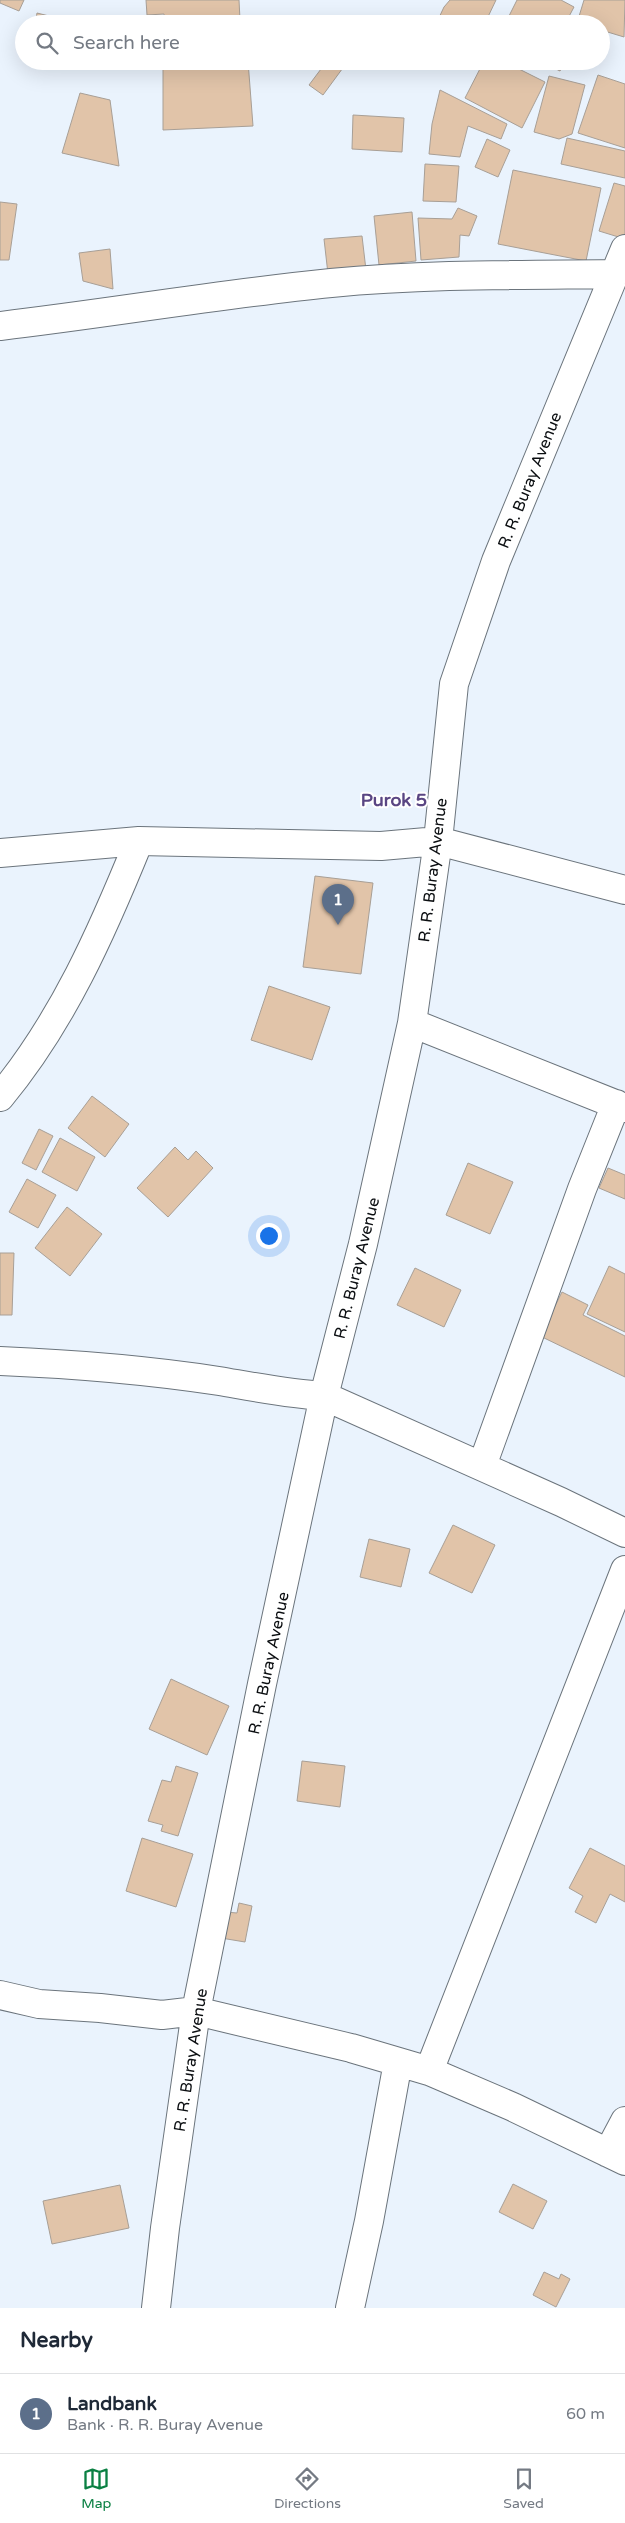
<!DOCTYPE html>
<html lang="en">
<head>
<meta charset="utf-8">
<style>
  body { margin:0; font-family:"Varela Round",sans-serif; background:#f6f6f7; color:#1f2937 }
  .you { position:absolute; left:268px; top:1235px; width:18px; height:18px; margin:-12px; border:4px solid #fff; border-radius:50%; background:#1a73e8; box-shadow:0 0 0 8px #1a73e833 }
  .badge { display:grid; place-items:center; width:32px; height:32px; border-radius:50%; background:#0b8043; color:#fff; font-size:16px; font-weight:700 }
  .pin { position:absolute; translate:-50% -41px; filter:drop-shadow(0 1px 2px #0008) }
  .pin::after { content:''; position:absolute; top:26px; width:18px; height:15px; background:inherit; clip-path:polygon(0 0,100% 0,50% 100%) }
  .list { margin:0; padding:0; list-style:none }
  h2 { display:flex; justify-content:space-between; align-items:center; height:65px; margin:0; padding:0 20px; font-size:21px }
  h2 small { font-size:16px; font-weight:400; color:#747a83 }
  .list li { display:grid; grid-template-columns:32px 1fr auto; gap:15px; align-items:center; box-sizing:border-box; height:80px; padding:0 20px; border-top:1px solid #e0e1e3 }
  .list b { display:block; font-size:19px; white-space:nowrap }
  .list p { margin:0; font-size:16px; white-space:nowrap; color:#747a83 }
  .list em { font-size:16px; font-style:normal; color:#747a83 }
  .icon { flex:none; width:28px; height:28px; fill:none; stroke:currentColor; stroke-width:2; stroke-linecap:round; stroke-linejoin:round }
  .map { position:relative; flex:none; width:625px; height:2308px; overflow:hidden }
  .search { position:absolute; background:#fff; box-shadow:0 5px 20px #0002; left:15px; right:15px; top:15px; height:55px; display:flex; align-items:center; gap:12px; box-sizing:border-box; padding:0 18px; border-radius:28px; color:#747a83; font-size:19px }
  .sheet { height:145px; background:#fff }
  nav { display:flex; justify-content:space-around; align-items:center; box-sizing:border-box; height:70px; border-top:1px solid #e0e1e3; background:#fff; font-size:14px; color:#747a83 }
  nav a { display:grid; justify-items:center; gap:2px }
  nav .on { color:#0b8043 }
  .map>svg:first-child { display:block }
  .building { fill:#e1c4a9; stroke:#a89f96 }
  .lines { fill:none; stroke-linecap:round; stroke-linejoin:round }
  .minor-casing { stroke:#6b747c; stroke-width:30 }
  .minor { stroke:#fff; stroke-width:28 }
  .labels { text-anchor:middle; stroke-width:4; stroke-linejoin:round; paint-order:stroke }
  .street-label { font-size:16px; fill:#0b0e11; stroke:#fff }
  .neighbourhood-label { font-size:18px; font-weight:bold; fill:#5a4683; stroke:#fff }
</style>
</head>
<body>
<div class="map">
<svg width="625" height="2308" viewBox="0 0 625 2308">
  <rect width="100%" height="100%" fill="#eaf3fd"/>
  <!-- building -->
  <path class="building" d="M0 0H24L19 11 0 3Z
    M146 0H239L240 20 165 24 164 14 147 15Z
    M450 0H496L486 21 491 24H436L444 7Z
    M517 0H561L574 7 565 24H505Z
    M584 0H625L624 37 601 30V24L577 23Z
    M37 13 69 21 68 24H35Z
    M291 17V24H247V22Z
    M163 61H248L253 126 163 130Z
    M327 61H348L323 95 309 85Z
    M484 61H503L545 82 522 128 465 98Z
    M540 61H565L560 71Z
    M598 75 625 84V148L578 133Z
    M549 76 585 85 572 134 559 139 534 132Z
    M440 90 507 124 501 139 468 126 460 157 429 154 432 124Z
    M80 93 110 100 119 166 62 153Z
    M353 115 404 118 402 152 352 149Z
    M567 138 625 151V178L561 164Z
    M487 139 510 150 498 177 475 167Z
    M425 164 459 166 456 202 423 201Z
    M513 170 601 188 586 261 498 244Z
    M614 183 625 186V239L599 231Z
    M0 202 17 204 9 260H0Z
    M458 208 477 216 469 236 460 235 459 257 421 260 418 218 452 219Z
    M412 212 416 261 379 265 374 216Z
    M362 236 366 270 328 274 324 239Z
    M110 249 113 289 83 281 79 253Z
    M315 876 373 883 361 974 303 967Z
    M269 986 330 1007 312 1060 251 1040Z
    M92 1096 129 1124 105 1157 68 1128Z
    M39 1129 53 1136 36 1170 22 1163Z
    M60 1138 95 1157 77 1191 42 1172Z
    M175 1147 188 1160 196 1151 213 1168 168 1217 137 1188Z
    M468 1163 513 1182 490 1234 446 1215Z
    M608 1168 625 1175V1199L599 1188Z
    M27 1179 56 1195 38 1228 9 1212Z
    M67 1207 102 1234 70 1276 35 1248Z
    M0 1253H14L12 1315H0Z
    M609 1266 625 1274V1332L587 1314Z
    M415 1268 461 1290 444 1327 397 1305Z
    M562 1292 588 1305 583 1315 625 1336V1377L540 1336Z
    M453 1525 495 1545 472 1593 429 1573Z
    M369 1539 410 1549 401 1587 360 1577Z
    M171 1679 229 1706 207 1755 149 1729Z
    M302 1761 345 1766 340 1807 297 1801Z
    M176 1766 198 1773 178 1836 161 1831 163 1825 148 1821 162 1780 171 1782Z
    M142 1838 193 1854 176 1907 126 1891Z
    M590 1848 625 1866V1902L610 1894 596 1923 575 1912 583 1896 569 1888Z
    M239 1903 252 1906 245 1942 221 1938 226 1912 237 1913Z
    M513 2184 547 2201 533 2229 499 2212Z
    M120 2185 129 2228 52 2244 43 2201Z
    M544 2272 559 2279 561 2274 570 2279 556 2307 533 2295Z"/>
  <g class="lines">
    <defs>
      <path id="minor" d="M0 326C111 313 220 294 331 283 425 274 521 275 615 274
        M0 853 139 841 381 846 438 841 625 890
        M412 1023 625 1108
        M0 1097C63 1021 102 932 139 841
        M0 1361C73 1364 147 1370 219 1381 254 1387 289 1394 324 1396L561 1502 625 1533
        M482 1466 582 1189 616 1104
        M0 1995 39 2004 100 2008 162 2015 196 2011 351 2048 429 2071 513 2107 625 2161
        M429 2071 625 1570
        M608 2153 625 2121
        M156 2308 165 2228 196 2011 262 1684 324 1396 363 1244 412 1023 438 841 454 684 496 561 625 249
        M350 2308 369 2221 398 2062"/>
    </defs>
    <!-- minor casing -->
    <use href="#minor" class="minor-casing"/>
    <!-- minor -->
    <use href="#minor" class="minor"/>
  </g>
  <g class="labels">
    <!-- street labels -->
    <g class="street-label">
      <text transform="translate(529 480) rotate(-68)" y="6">R. R. Buray Avenue</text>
      <text transform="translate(432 870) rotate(-83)" y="6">R. R. Buray Avenue</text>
      <text transform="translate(356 1268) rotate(-76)" y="6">R. R. Buray Avenue</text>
      <text transform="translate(268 1663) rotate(-78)" y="6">R. R. Buray Avenue</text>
      <text transform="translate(190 2060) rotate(-81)" y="6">R. R. Buray Avenue</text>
    </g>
    <!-- neighbourhood labels -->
    <g class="neighbourhood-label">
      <text x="394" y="806">Purok 5</text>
    </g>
  </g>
</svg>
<div class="you"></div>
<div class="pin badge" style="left:338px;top:925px;background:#5c6f8a">1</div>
<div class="search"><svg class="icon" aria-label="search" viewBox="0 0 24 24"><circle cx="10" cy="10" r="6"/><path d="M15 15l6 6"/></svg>Search here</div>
</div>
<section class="sheet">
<h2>Nearby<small></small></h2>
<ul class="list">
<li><span class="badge" style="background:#5c6f8a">1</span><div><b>Landbank</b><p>Bank · R. R. Buray Avenue</p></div><em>60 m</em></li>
</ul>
</section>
<nav>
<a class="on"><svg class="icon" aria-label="map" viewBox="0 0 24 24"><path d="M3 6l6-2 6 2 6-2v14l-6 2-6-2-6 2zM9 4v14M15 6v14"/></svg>Map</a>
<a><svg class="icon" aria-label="directions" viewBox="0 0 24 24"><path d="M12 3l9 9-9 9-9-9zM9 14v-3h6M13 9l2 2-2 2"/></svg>Directions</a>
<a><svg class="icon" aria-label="saved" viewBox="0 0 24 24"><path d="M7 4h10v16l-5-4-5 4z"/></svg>Saved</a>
</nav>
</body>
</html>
